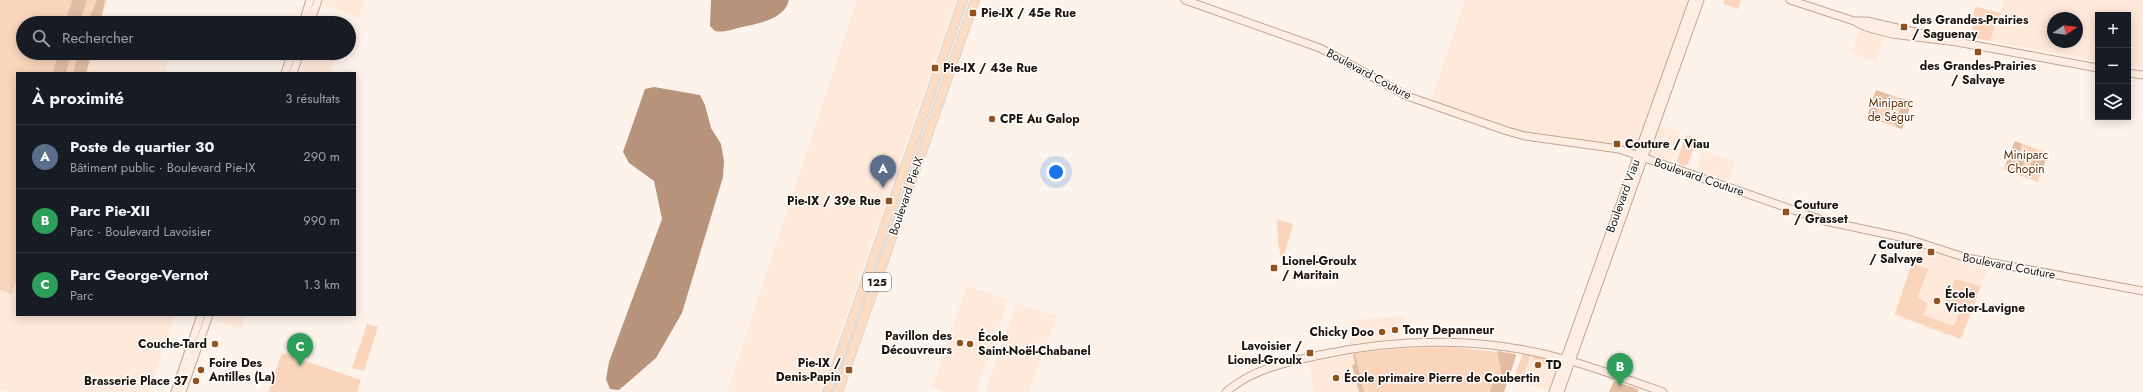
<!DOCTYPE html>
<html lang="fr">
<head>
<meta charset="utf-8">
<style>
  body { margin:0; font-family:Jost,sans-serif; background:#242831; color:#f1f3f6 }
  .controls { position:absolute; right:12px; top:12px; display:grid; overflow:hidden; border-radius:0px; box-shadow:0 2px 10px #0003 }
  .controls button { width:36px; height:36px; display:grid; place-items:center; padding:0; border:0; border-bottom:1px solid #363941; background:#171b24; color:#f1f3f6; font:20px sans-serif }
  .compass { position:absolute; left:2047px; top:12px; width:36px; height:36px; border-radius:50%; background:#171b24; box-shadow:0 2px 10px #0003; rotate:77deg }
  .you { position:absolute; left:1056px; top:172px; width:14px; height:14px; margin:-10px; border:3px solid #fff; border-radius:50%; background:#1a73e8; box-shadow:0 0 0 6px #1a73e833 }
  .badge { display:grid; place-items:center; width:26px; height:26px; border-radius:50%; background:#ea580c; color:#fff; font-size:13px; font-weight:700 }
  .pin { position:absolute; translate:-50% -33px; filter:drop-shadow(0 1px 2px #0008) }
  .pin::after { content:''; position:absolute; top:21px; width:14px; height:12px; background:inherit; clip-path:polygon(0 0,100% 0,50% 100%) }
  .list { margin:0; padding:0; list-style:none }
  h2 { display:flex; justify-content:space-between; align-items:center; height:52px; margin:0; padding:0 16px; font-size:17px }
  h2 small { font-size:13px; font-weight:400; color:#9ea1a6 }
  .list li { display:grid; grid-template-columns:26px 1fr auto; gap:12px; align-items:center; box-sizing:border-box; height:64px; padding:0 16px; border-top:1px solid #363941 }
  .list b { display:block; font-size:15px; white-space:nowrap }
  .list p { margin:0; font-size:13px; white-space:nowrap; color:#9ea1a6 }
  .list em { font-size:13px; font-style:normal; color:#9ea1a6 }
  .icon { flex:none; width:22px; height:22px; fill:none; stroke:currentColor; stroke-width:2; stroke-linecap:round; stroke-linejoin:round }
  .map { position:relative; flex:none; width:2143px; height:392px; overflow:hidden }
  .search { position:absolute; background:#171b24; box-shadow:0 2px 10px #0003; left:16px; top:16px; width:340px; height:44px; display:flex; align-items:center; gap:10px; box-sizing:border-box; padding:0 14px; border-radius:22px; color:#9ea1a6; font-size:15px }
  .panel { position:absolute; background:#171b24; box-shadow:0 2px 10px #0003; left:16px; top:72px; width:340px; height:244px; border-radius:0px }
  .map>svg:first-child { display:block }
  .built { fill:#ffe9db; fill-rule:evenodd }
  .green { fill:#fbd5bb }
  .forest { fill:#e2bda4 }
  .water { fill:#b7937b }
  .lines { fill:none; stroke-linecap:round; stroke-linejoin:round }
  .secondary-casing { stroke:#c1a694; stroke-width:9 }
  .primary-casing { stroke:#d6d5d3; stroke-width:10 }
  .secondary { stroke:#feede2; stroke-width:7 }
  .primary { stroke:#fddcc4; stroke-width:8 }
  .poi-dot { fill:#93521d; stroke:#fff; stroke-width:1.5 }
  .labels { text-anchor:middle; stroke-width:3; stroke-linejoin:round; paint-order:stroke }
  .shield { fill:#fff; stroke:#605a55; stroke-width:1 }
  .shield-label { font-size:11px; font-weight:bold; fill:#1c130c }
  .poi-label { font-size:12px; font-weight:bold; fill:#1c130c; stroke:#fff; text-anchor:start }
  .street-label { font-size:12px; fill:#1c130c; stroke:#fff }
  .park-label { font-size:12px; fill:#5c2d02; stroke:#fff }
</style>
</head>
<body>
<div class="map">
<svg width="2143" height="392" viewBox="0 0 2143 392">
  <rect width="100%" height="100%" fill="#fef3eb"/>
  <!-- built -->
  <path class="built" d="M323 0H365L358 18 324 5Z
    M857 0H956L820 392H727Z
    M1465 0H1693L1638 155 1507 131 1430 104Z
    M2004 0H2143V69L2128 66V15H2098V61L1990 41ZM2053 18H2077V42H2053Z
    M319 15 341 23H316Z
    M1860 29 1885 36 1876 62 1851 53Z
    M89 53H151L170 59 165 73H83Z
    M306 53H337L330 73H299Z
    M1659 125 1680 132 1670 161 1650 153Z
    M1702 150 1736 162 1729 181 1697 170Z
    M1920 243 1990 263 1960 340 1893 315Z
    M17 278V315H175L149 392H10L0 388V290L12 294Z
    M967 286 1008 300 976 392H944L932 387Z
    M1016 303 1057 316 1029 392H985Z
    M214 315H246L241 329 213 319Z
    M1404 316 1399 338 1350 344 1348 334 1353 320Z
    M1524 350 1565 359 1550 391 1513 381Z
    M1354 353 1364 392H1314L1308 363Z"/>
  <!-- green -->
  <path class="green" d="M0 0H107L99 23H23V53H89L83 73H17V278L12 294 0 290Z
    M1724 0H1741L1738 9 1723 4Z
    M1977 7 2000 13 1990 41 1972 38 1974 9Z
    M1876 90 1912 102 1902 129 1867 117Z
    M1686 135 1697 139 1688 164 1685 166 1676 163Z
    M2015 141 2048 153 2038 182 2004 170Z
    M1277 219 1293 224 1282 263 1278 242Z
    M1912 263 1928 269 1918 297 1928 304 1923 315 1954 326 1959 312 1945 307 1955 279 1981 286 1961 339 1895 314Z
    M367 324 378 327 364 371 352 368Z
    M1452 347 1515 354 1516 357 1504 392H1364L1354 353 1406 348Z
    M1524 350 1532 352 1522 380 1514 377Z
    M1535 352 1565 359 1550 391 1558 365 1547 361 1546 364 1532 359Z
    M282 353 361 380 357 392H268Z"/>
  <!-- forest -->
  <path class="forest" d="M72 0H87L79 23H65Z
    M97 0H105L100 23H87Z
    M58 53H71L66 73H53Z
    M79 53H92L86 73H73Z
    M1876 90 1892 96 1879 103 1872 102Z
    M1900 98 1912 102 1902 129 1896 127 1895 123 1900 117 1899 111 1902 106 1898 101Z
    M1870 108H1876L1879 121 1867 117Z
    M1892 113 1895 117 1891 123 1883 122 1886 117Z
    M2015 141 2022 144 2019 154 2024 161 2023 167 2014 162 2005 166Z
    M2044 152 2048 153 2042 170H2032L2028 167 2039 154Z
    M1497 351 1515 354 1516 356 1504 392H1490L1492 385 1501 380V371Z
    M1353 354H1355L1364 392H1359L1352 365 1355 364Z
    M1614 381 1638 389V392H1609Z"/>
  <!-- water -->
  <path class="water" d="M711 0H789C784 20 759 23 742 27 732 29 725 33 715 31L710 26Z
    M654 87 700 95 705 105 711 128 721 144 724 161 723 177 682 313 656 358 619 390 610 389 606 379 609 362 662 219 654 181 629 163 623 152 645 89Z"/>
  <g class="lines">
    <defs>
      <path id="secondary" d="M1185 0 1320 48 1407 96 1507 131 1525 136 1619 149 1825 221 1905 238 1967 258 2143 291
        M1790 0 1854 21 1866 27 1892 34 1957 42 2098 68
        M1856 21H1867L1945 39
        M303 23 310 0
        M310 23 318 0
        M285 73 292 53
        M293 73 300 53
        M2128 73 2143 75
        M175 392 201 315
        M182 392 209 315
        M1226 392C1252 369 1287 362 1320 355 1402 337 1490 337 1571 361 1602 370 1632 381 1663 392
        M1553 392 1693 0
        M1560 392 1700 0"/>
      <path id="primary" d="M827 392 963 0
        M838 392 975 0"/>
    </defs>
    <!-- secondary casing -->
    <use href="#secondary" class="secondary-casing"/>
    <!-- primary casing -->
    <use href="#primary" class="primary-casing"/>
    <!-- secondary -->
    <use href="#secondary" class="secondary"/>
    <!-- primary -->
    <use href="#primary" class="primary"/>
  </g>
  <!-- markers -->
  <g class="poi-dot">
    <rect x="969" y="9" width="8" height="8" rx="2"/>
    <rect x="1900" y="23" width="8" height="8" rx="2"/>
    <rect x="1974" y="48" width="8" height="8" rx="2"/>
    <rect x="931" y="64" width="8" height="8" rx="2"/>
    <circle cx="992" cy="119" r="4"/>
    <rect x="1613" y="140" width="8" height="8" rx="2"/>
    <rect x="885" y="197" width="8" height="8" rx="2"/>
    <rect x="1782" y="208" width="8" height="8" rx="2"/>
    <rect x="1927" y="248" width="8" height="8" rx="2"/>
    <rect x="1270" y="264" width="8" height="8" rx="2"/>
    <circle cx="1937" cy="301" r="4"/>
    <circle cx="1395" cy="330" r="4"/>
    <circle cx="1382" cy="332" r="4"/>
    <circle cx="960" cy="343" r="4"/>
    <circle cx="215" cy="344" r="4"/>
    <circle cx="970" cy="344" r="4"/>
    <rect x="1306" y="349" width="8" height="8" rx="2"/>
    <circle cx="1538" cy="365" r="4"/>
    <circle cx="201" cy="370" r="4"/>
    <rect x="845" y="366" width="8" height="8" rx="2"/>
    <circle cx="1336" cy="378" r="4"/>
    <circle cx="196" cy="381" r="4"/>
  </g>
  <g class="labels">
    <!-- shield labels -->
    <rect class="shield" x="863" y="273" width="28" height="18" rx="3"/>
    <g class="shield-label">
      <text x="877" y="286">125</text>
    </g>
    <!-- poi labels -->
    <g class="poi-label">
      <text x="981" y="17">Pie-IX / 45e Rue</text>
      <text x="1912" y="24">des Grandes-Prairies<tspan x="1912" dy="14">/ Saguenay</tspan></text>
      <text x="1978" y="70" text-anchor="middle">des Grandes-Prairies<tspan x="1978" dy="14">/ Salvaye</tspan></text>
      <text x="943" y="72">Pie-IX / 43e Rue</text>
      <text x="1000" y="123">CPE Au Galop</text>
      <text x="1625" y="148">Couture / Viau</text>
      <text x="881" y="205" text-anchor="end">Pie-IX / 39e Rue</text>
      <text x="1794" y="209">Couture<tspan x="1794" dy="14">/ Grasset</tspan></text>
      <text x="1923" y="249" text-anchor="end">Couture<tspan x="1923" dy="14">/ Salvaye</tspan></text>
      <text x="1282" y="265">Lionel-Groulx<tspan x="1282" dy="14">/ Maritain</tspan></text>
      <text x="1945" y="298">École<tspan x="1945" dy="14">Victor-Lavigne</tspan></text>
      <text x="1403" y="334">Tony Depanneur</text>
      <text x="1374" y="336" text-anchor="end">Chicky Doo</text>
      <text x="952" y="340" text-anchor="end">Pavillon des<tspan x="952" dy="14">Découvreurs</tspan></text>
      <text x="978" y="341">École<tspan x="978" dy="14">Saint-Noël-Chabanel</tspan></text>
      <text x="207" y="348" text-anchor="end">Couche-Tard</text>
      <text x="1302" y="350" text-anchor="end">Lavoisier /<tspan x="1302" dy="14">Lionel-Groulx</tspan></text>
      <text x="209" y="367">Foire Des<tspan x="209" dy="14">Antilles (La)</tspan></text>
      <text x="841" y="367" text-anchor="end">Pie-IX /<tspan x="841" dy="14">Denis-Papin</tspan></text>
      <text x="1546" y="369">TD</text>
      <text x="1344" y="382">École primaire Pierre de Coubertin</text>
      <text x="188" y="385" text-anchor="end">Brasserie Place 37</text>
    </g>
    <!-- street labels -->
    <g class="street-label">
      <text transform="translate(1369 74) rotate(28)" y="4">Boulevard Couture</text>
      <text transform="translate(1699 177) rotate(19)" y="4">Boulevard Couture</text>
      <text transform="translate(906 196) rotate(-71)" y="4">Boulevard Pie-IX</text>
      <text transform="translate(1623 196) rotate(-70)" y="4">Boulevard Viau</text>
      <text transform="translate(2009 266) rotate(11)" y="4">Boulevard Couture</text>
    </g>
    <!-- park labels -->
    <g class="park-label">
      <text x="1891" y="107">Miniparc<tspan x="1891" dy="14">de Ségur</tspan></text>
      <text x="2026" y="159">Miniparc<tspan x="2026" dy="14">Chopin</tspan></text>
    </g>
  </g>
</svg>
<div class="controls">
<button>+</button>
<button>−</button>
<button><svg class="icon" aria-label="layers" viewBox="0 0 24 24"><path d="M12 4l9 5-9 5-9-5zM3 14l9 5 9-5"/></svg></button>
</div>
<svg class="compass" viewBox="-18 -18 36 36"><path d="M0-13l5 13h-10z" fill="#e53935"/><path d="M0 13l5-13h-10z" fill="#9ea1a6"/></svg>
<div class="you"></div>
<div class="pin badge" style="left:883px;top:188px;background:#5c6f8a">A</div>
<div class="pin badge" style="left:1620px;top:386px;background:#2e9e5b">B</div>
<div class="pin badge" style="left:300px;top:366px;background:#2e9e5b">C</div>
<div class="search"><svg class="icon" aria-label="search" viewBox="0 0 24 24"><circle cx="10" cy="10" r="6"/><path d="M15 15l6 6"/></svg>Rechercher</div>
<section class="panel">
<h2>À proximité<small>3 résultats</small></h2>
<ul class="list">
<li><span class="badge" style="background:#5c6f8a">A</span><div><b>Poste de quartier 30</b><p>Bâtiment public · Boulevard Pie-IX</p></div><em>290 m</em></li>
<li><span class="badge" style="background:#2e9e5b">B</span><div><b>Parc Pie-XII</b><p>Parc · Boulevard Lavoisier</p></div><em>990 m</em></li>
<li><span class="badge" style="background:#2e9e5b">C</span><div><b>Parc George-Vernot</b><p>Parc</p></div><em>1.3 km</em></li>
</ul>
</section>
</div>
</body>
</html>
